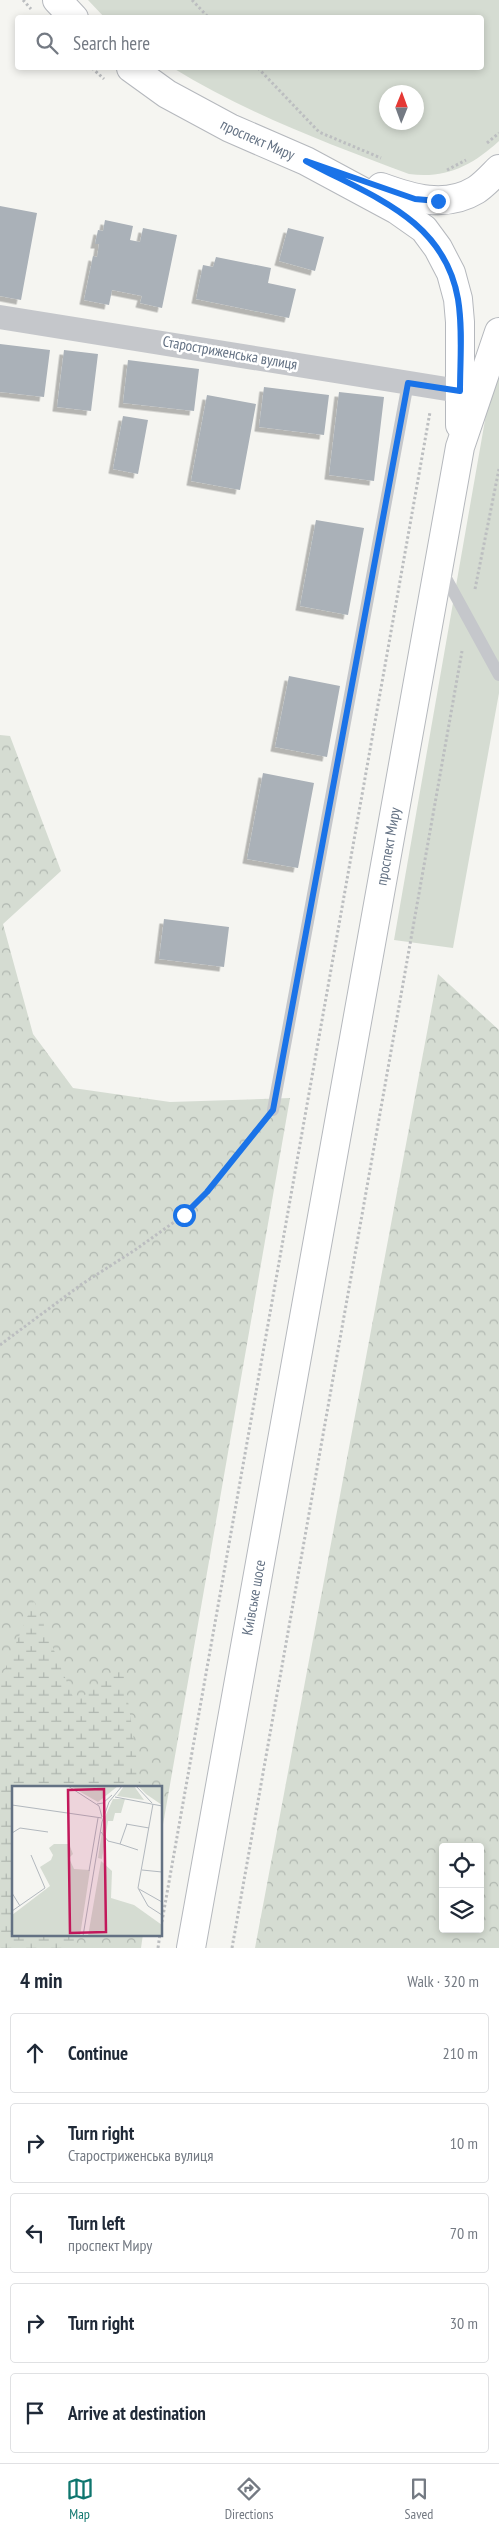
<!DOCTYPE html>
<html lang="en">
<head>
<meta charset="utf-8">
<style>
  body { margin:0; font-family:"PT Sans Narrow",sans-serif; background:#f6f6f7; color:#1f2937 }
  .controls { position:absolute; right:15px; bottom:15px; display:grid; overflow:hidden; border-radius:5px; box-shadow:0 2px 8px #0003 }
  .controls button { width:45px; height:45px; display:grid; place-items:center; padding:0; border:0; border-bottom:1px solid #e0e1e3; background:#fff; color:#1f2937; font:25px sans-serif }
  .compass { position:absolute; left:379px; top:85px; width:45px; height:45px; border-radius:50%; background:#fff; box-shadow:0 2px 8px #0003; rotate:1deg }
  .stop { position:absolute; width:15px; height:15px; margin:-11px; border:4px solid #1a73e8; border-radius:50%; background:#fff }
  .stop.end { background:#1a73e8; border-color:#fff; box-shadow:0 1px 5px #0008 }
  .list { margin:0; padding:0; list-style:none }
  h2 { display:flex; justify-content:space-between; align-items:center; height:65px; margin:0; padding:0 20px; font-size:21px }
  h2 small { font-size:16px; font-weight:400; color:#747a83 }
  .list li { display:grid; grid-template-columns:32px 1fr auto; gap:15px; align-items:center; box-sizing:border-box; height:80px; margin:0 10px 10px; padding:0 10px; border:1px solid #e0e1e3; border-radius:5px }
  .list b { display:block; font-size:19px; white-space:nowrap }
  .list p { margin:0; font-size:16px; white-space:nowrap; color:#747a83 }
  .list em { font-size:16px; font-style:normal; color:#747a83 }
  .icon { flex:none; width:28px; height:28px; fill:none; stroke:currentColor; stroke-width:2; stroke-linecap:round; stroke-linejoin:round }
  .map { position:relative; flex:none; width:499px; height:1948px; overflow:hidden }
  .search { position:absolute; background:#fff; box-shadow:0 2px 8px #0003; left:15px; right:15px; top:15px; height:55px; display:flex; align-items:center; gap:12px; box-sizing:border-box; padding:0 18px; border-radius:5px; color:#747a83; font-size:19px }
  .sheet { height:515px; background:#fff }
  nav { display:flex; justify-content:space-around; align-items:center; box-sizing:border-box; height:70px; border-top:1px solid #e0e1e3; background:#fff; font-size:14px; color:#747a83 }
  nav a { display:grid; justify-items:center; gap:2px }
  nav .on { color:#0f766e }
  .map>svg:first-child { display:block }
  .green { fill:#d5dcd2; fill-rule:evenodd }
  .forest { fill:url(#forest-crowns); fill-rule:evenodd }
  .wetland { fill:url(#wetland-marsh) }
  .building { fill:#aab1b8; filter:url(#shadow) }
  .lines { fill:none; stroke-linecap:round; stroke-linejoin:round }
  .primary-casing { stroke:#b5b8bd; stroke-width:30 }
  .path { stroke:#bcbec0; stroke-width:3; stroke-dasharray:2.5 2.5; stroke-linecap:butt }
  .lane { stroke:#c5c7cb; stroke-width:12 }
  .street { stroke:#c5c7cb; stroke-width:24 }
  .primary { stroke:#fff; stroke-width:28 }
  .route { stroke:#1a73e8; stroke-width:6 }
  .labels { text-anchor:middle; stroke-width:5; stroke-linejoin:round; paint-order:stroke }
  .street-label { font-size:15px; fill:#637183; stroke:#fff }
  .inset-road { fill:none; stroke:#b2b8be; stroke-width:1 }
  .view { fill:#c2185b; fill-opacity:0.15; stroke:#c2185b; stroke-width:2.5 }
  .inset-edge { fill:none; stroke:#637183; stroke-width:2.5 }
</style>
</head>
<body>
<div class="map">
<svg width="499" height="1948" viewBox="0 0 499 1948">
  <defs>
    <pattern id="forest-crowns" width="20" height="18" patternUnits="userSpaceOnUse" patternTransform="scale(1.25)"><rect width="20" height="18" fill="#d5dcd2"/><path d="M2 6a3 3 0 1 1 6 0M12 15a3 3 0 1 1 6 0" fill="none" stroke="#b0b7b0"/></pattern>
    <pattern id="wetland-marsh" width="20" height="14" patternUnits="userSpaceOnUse" patternTransform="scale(1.25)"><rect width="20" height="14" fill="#d5dcd2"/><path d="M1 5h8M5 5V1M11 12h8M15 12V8" fill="none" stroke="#b0b7b0"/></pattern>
    <filter id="shadow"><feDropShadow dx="-4.5" dy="4.5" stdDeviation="0" flood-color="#0004"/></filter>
  </defs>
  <rect width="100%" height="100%" fill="#f5f5f1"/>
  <!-- green -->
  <path class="green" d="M88 0H499V141C472 166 445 179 409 174 328 144 246 113 173 68H482V18H105ZM386 92H416V122H386Z
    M499 353V693L453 948 394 940 488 403Z"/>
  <!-- forest -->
  <path class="forest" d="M0 735 10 736 61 871 3 924 33 1034 73 1088 170 1102 290 1098 161 1836V1787H14V1934H143L141 1948H0Z
    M438 974 499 1030V1948H255ZM443 1847H480V1929H443Z"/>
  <!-- wetland -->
  <path class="wetland" d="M34 1601 75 1702 123 1668 141 1787H14V1934H75L73 1948H0V1681Z"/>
  <!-- building -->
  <path class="building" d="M0 206 37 213 21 300 0 296Z
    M105 220 133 226 130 240 140 242 143 228 177 235 162 308 140 303 142 296 112 290 109 305 84 300 93 256 97 257 99 244H95L98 230 103 231Z
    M288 228 324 237 315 271 279 261Z
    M216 257 271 268 268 283 296 289 289 318 196 299 203 265 213 267Z
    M0 344 50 350 44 397 0 392Z
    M64 350 98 354 91 411 57 407Z
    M128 360 199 369 194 411 123 403Z
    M264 387 329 395 324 435 259 427Z
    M339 392 384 397 374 481 329 475Z
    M207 395 256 404 240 490 191 481Z
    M123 416 148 420 138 474 113 469Z
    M316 520 364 528 348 615 300 606Z
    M289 676 340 686 327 757 275 747Z
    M263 773 314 783 298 868 247 859Z
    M164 919 229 927 224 967 159 959Z"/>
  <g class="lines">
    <defs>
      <g id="primary">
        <path d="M57 0 74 18"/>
        <path id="s1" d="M131 68 167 94 230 128 306 161 397 210 424 229 438 248 451 273 458 299 460 322V425"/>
        <path d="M381 187C411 198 445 209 476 190 484 185 492 176 499 169"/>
        <path id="s2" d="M191 1948 460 447 499 332"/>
      </g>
    </defs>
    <!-- primary casing -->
    <use href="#primary" class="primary-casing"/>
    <!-- path -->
    <path class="path" d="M23 0 31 9
      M192 0 209 18
      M92 68 104 79
      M258 68 319 132 381 158
      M487 143 499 133
      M447 170 466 160
      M475 589 499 469
      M0 1345 82 1284 135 1250 184 1215 207 1192 261 1125
      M161 1927 430 412
      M158 1948 160 1934
      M232 1948 462 651"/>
    <!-- lane -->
    <path class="lane" d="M442 571 499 675
      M273 1110 408 383"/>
    <!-- street -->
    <path class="street" d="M0 317 459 391"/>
    <!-- primary -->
    <use href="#primary" class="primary"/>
  </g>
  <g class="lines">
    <!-- route -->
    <path class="route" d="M184 1215 207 1192 273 1110 408 383 460 391C460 361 463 329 458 299 444 218 370 196 306 161L415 199 438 201"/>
  </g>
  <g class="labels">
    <!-- street labels -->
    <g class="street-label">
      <text dy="5" stroke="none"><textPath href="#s1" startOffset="146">проспект Миру</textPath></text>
      <text transform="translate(230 353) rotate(10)" y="5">Старостриженська вулиця</text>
      <text dy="5" stroke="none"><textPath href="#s2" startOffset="1119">проспект Миру</textPath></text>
      <text dy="5" stroke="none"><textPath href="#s2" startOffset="356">Київське шосе</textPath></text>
    </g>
  </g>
  <!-- overview -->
  <g transform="translate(12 1786)">
    <rect width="150" height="150" fill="#f5f5f1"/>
    <path d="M58 0H106L86 16ZM112 0H122L132 14 105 10ZM126 0H150V19L134 8ZM101 13H113L109 27H103L101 35H96L90 73 86 72 92 33Z" fill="#d5dcd2"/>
    <path d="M42 58H57L61 68 57 72 62 83 78 84 68 150H0V129L38 100 28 81 39 74 41 69 37 62ZM89 75 100 85 99 112 122 119 150 139V150H76Z" fill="#d5dcd2"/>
    <path d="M60 121 63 128 67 126 68 135 63 150H49Z" fill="#d5dcd2"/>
    <path class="inset-road" d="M56 0 87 20 90 31M124 0 140 17M103 11 150 20M85 18 91 17 100 9M0 19 90 32M114 38 137 42M89 46 96 55 108 58 115 38M0 47 8 42 36 46M108 58 126 64M130 84 150 86M77 85 86 32M126 102 141 18M126 102 136 120 150 129M127 103 150 116M0 107 8 120M0 125 33 102 19 69M71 150 90 36 97 16 110 0"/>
    <path class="view" d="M92 3 94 146 58 147 56 4Z"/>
    <rect width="150" height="150" class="inset-edge"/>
  </g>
</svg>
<div class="controls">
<button><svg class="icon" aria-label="locate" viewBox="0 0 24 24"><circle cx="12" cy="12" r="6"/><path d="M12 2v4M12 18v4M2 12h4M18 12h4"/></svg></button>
<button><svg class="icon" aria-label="layers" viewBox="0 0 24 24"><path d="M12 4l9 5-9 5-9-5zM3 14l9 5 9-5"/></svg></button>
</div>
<svg class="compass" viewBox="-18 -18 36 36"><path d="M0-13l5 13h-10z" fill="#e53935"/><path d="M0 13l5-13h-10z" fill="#747a83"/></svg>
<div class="stop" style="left:184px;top:1215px"></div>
<div class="stop end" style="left:438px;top:201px"></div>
<div class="search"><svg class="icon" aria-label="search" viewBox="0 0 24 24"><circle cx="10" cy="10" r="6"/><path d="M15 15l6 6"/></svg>Search here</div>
</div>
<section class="sheet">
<h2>4 min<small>Walk · 320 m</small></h2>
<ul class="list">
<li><svg class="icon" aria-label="ahead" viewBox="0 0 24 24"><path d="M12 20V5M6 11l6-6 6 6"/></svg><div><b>Continue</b></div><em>210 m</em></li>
<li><svg class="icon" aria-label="right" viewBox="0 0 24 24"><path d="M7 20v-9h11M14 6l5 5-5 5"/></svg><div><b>Turn right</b><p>Старостриженська вулиця</p></div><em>10 m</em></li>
<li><svg class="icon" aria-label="left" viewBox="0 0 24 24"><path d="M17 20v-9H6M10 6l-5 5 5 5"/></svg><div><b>Turn left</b><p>проспект Миру</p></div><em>70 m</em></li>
<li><svg class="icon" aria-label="right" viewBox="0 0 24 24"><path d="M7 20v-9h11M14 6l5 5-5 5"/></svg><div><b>Turn right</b></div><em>30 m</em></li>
<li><svg class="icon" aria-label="arrive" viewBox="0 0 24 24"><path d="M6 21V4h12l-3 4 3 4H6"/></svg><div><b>Arrive at destination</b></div></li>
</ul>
</section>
<nav>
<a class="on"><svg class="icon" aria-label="map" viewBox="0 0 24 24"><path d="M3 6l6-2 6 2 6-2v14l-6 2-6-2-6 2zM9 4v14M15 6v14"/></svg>Map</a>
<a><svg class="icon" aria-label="directions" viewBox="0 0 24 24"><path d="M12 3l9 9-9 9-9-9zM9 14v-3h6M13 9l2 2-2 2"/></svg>Directions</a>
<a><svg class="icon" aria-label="saved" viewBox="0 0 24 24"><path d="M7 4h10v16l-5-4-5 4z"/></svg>Saved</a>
</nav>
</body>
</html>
